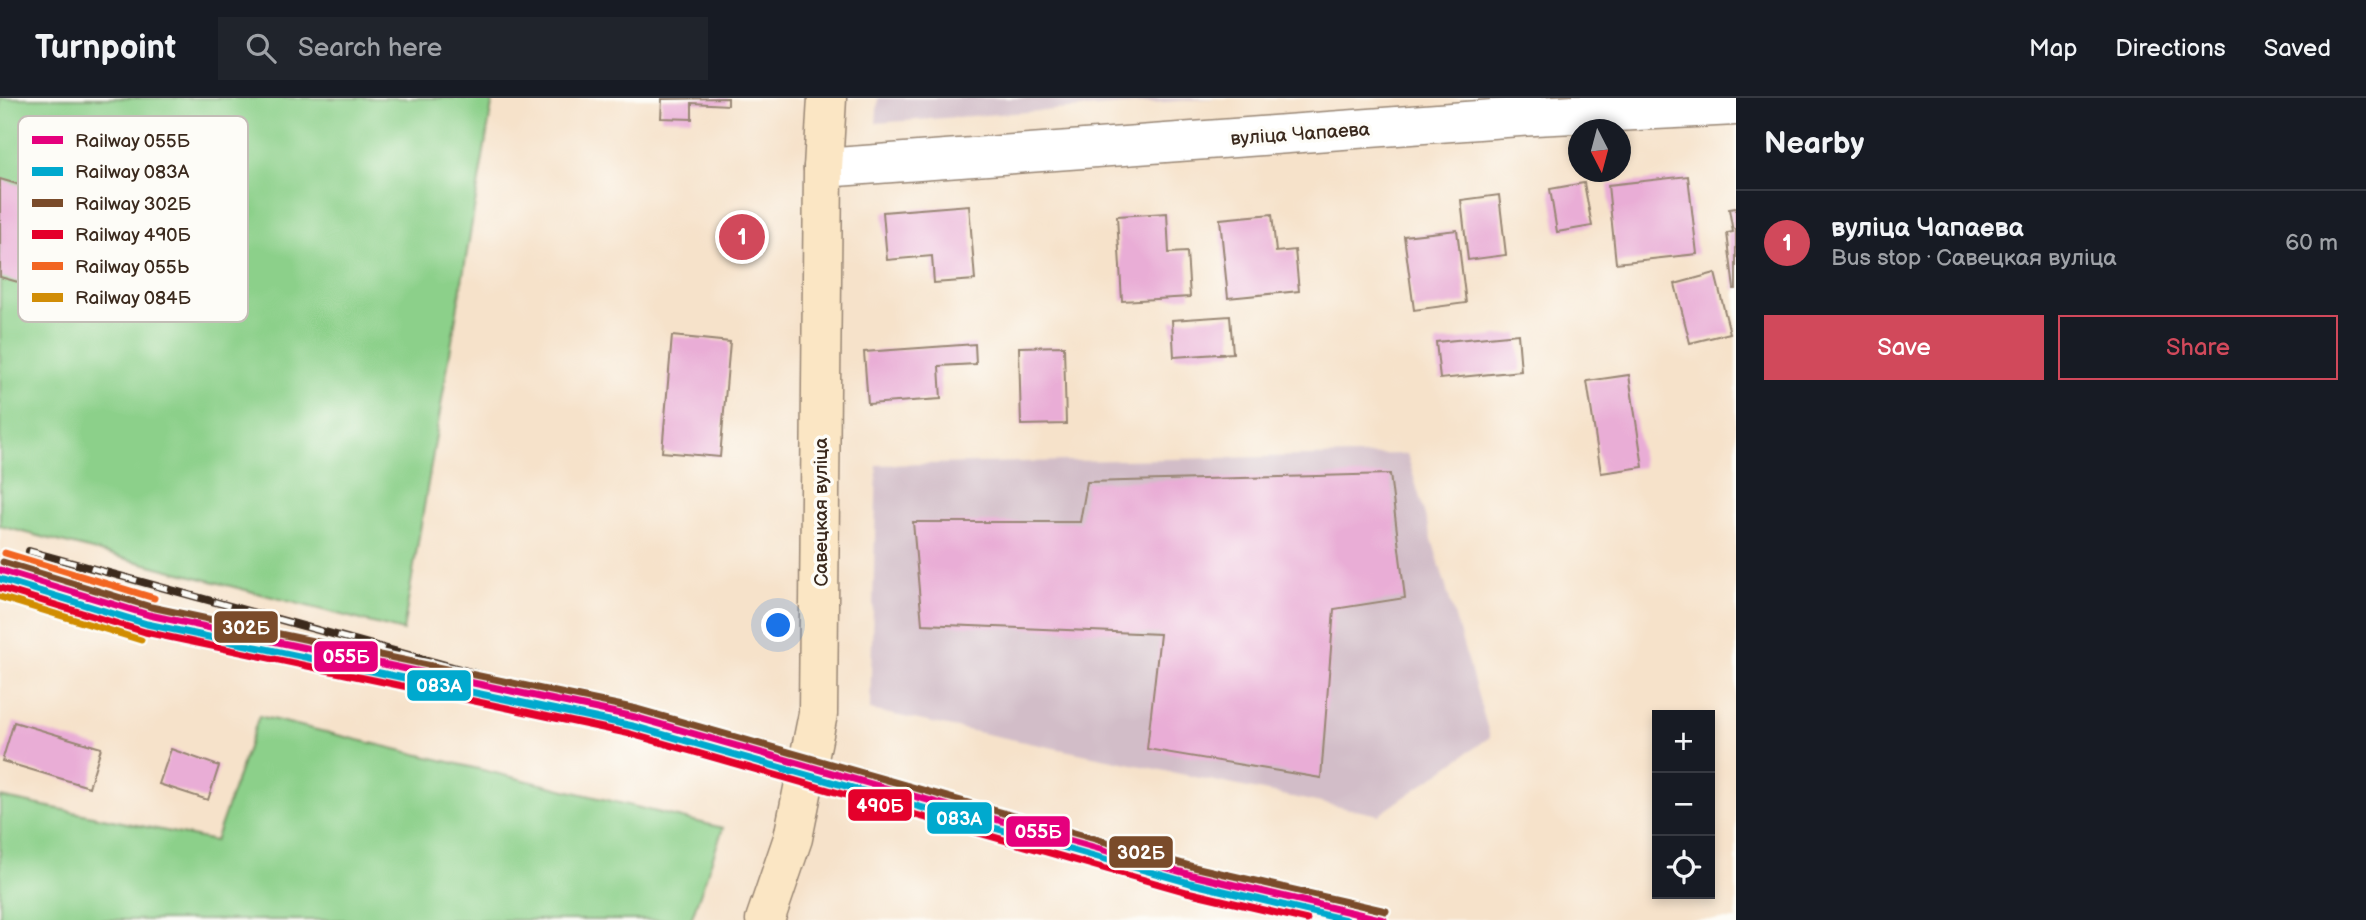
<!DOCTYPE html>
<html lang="en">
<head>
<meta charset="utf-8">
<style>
  body { margin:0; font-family:"Balsamiq Sans",sans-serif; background:#20242c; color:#f1f3f6 }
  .controls { position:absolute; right:21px; bottom:21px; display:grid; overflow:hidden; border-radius:0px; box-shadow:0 4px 10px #0003 }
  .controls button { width:63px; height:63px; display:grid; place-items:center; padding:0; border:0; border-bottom:2px solid #363941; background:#171b24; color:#f1f3f6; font:35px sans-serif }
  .compass { position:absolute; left:1568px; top:21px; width:63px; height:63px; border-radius:50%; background:#171b24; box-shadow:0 4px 10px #0003; rotate:174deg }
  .you { position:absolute; left:779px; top:528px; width:24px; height:24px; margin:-18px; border:5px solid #fff; border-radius:50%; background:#1a73e8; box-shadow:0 0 0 10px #1a73e833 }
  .badge { display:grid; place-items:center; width:46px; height:46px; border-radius:50%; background:#d1495b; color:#fff; font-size:23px; font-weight:700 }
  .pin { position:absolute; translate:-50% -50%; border:4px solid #fff; box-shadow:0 2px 7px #0006 }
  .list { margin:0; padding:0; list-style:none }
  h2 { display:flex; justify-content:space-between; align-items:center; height:91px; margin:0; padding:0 28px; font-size:30px }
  h2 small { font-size:23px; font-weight:400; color:#9ea1a6 }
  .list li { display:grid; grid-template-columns:46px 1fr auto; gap:21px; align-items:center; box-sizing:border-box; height:105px; padding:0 28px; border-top:2px solid #363941 }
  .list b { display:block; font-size:26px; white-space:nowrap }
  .list p { margin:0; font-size:23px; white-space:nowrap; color:#9ea1a6 }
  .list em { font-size:23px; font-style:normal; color:#9ea1a6 }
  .actions { display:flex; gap:14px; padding:21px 28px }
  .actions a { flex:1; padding:16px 0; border:2px solid #d1495b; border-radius:0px; text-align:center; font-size:24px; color:#d1495b }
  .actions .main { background:#d1495b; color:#fff }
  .icon { flex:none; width:38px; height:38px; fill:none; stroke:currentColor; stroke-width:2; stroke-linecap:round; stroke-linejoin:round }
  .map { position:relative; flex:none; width:1736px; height:822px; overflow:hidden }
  header { display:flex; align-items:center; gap:42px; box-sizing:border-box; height:98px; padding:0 35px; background:#171b24; border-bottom:2px solid #363941 }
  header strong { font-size:33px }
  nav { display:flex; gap:38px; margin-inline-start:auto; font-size:24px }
  .search { width:490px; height:63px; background:#20242c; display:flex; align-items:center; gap:18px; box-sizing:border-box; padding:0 24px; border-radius:0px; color:#9ea1a6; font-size:26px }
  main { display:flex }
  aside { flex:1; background:#171b24 }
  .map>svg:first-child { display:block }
  .industrial { fill:#d2bdc8 }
  .green { fill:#8cd08a; stroke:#647d54; stroke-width:2 }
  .building { fill:#e9add6 }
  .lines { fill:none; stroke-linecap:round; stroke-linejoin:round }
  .street-casing { stroke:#988674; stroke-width:41 }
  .secondary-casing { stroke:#988674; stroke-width:41 }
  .street { stroke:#fff; stroke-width:38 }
  .secondary { stroke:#fbe6c4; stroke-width:38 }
  .rail-casing { stroke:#3b2a1e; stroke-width:8 }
  .rail { stroke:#fdfcf7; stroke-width:5; stroke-dasharray:16; stroke-linecap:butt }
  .rail-1-casing { stroke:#fdfcf7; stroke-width:12 }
  .rail-2-casing { stroke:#fdfcf7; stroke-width:12 }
  .rail-3-casing { stroke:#fdfcf7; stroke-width:12 }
  .rail-4-casing { stroke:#fdfcf7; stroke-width:12 }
  .rail-5-casing { stroke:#fdfcf7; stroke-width:12 }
  .rail-6-casing { stroke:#fdfcf7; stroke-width:12 }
  .rail-1 { stroke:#e5007d; stroke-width:7 }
  .rail-2 { stroke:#00a9ce; stroke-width:7 }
  .rail-3 { stroke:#7a4b2a; stroke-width:7 }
  .rail-4 { stroke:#e4002b; stroke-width:7 }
  .rail-5 { stroke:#f26522; stroke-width:7 }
  .rail-6 { stroke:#d18d06; stroke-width:7 }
  .labels { text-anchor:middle; stroke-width:7; stroke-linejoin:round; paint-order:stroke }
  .street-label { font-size:19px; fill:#3b2a1e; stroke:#fdfcf7 }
  .key { fill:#fdfcf7; stroke:#c3bdb6; stroke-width:2 }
  .key-label { font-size:19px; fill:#3b2a1e }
  .line-badge { stroke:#fdfcf7; stroke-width:2.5 }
  .badge-label { font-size:19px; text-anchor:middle; font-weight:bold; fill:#fff }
</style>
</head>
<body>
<header>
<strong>Turnpoint</strong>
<div class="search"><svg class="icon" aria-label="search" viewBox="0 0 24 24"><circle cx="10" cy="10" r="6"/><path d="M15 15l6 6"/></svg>Search here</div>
<nav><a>Map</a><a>Directions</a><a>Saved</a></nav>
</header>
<main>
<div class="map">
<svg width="1736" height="822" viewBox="0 0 1736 822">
  <rect width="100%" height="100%" fill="#fdfcf7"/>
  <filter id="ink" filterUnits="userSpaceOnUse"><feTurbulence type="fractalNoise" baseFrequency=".0143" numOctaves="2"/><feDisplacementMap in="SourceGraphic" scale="14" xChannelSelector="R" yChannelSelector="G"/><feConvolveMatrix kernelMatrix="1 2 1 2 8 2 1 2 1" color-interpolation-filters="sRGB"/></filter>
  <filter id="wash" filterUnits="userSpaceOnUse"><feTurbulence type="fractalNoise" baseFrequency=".00686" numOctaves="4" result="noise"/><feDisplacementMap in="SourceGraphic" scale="28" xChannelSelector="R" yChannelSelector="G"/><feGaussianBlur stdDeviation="1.57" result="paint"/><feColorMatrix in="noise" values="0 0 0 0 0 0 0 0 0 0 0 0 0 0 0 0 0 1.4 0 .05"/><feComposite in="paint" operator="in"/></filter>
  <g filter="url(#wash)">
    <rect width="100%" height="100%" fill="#f6e2ca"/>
    <!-- industrial -->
    <path class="industrial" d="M878 0H1218L876 25Z
      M1407 356 1490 639 1379 717 870 612 877 367Z"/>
    <!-- green -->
    <path class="green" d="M0 0H493L403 533 0 428Z
      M259 618 723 730 691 822H0V699L215 743Z"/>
    <g id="blocks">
      <!-- building -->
      <path class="building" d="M728 0V7L692 5V21L661 20 662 1Z
        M1688 78 1697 156 1616 165 1608 87Z
        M0 81 68 101 43 191 0 179Z
        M1584 85 1592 128 1557 134 1550 91Z
        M1499 97 1506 157 1468 162 1461 102Z
        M969 107 975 182 934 185 932 158 887 162 883 114Z
        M1736 110V191H1734L1727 135 1733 134 1729 111Z
        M1167 115 1169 155 1187 154 1190 199 1122 203 1117 118Z
        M1272 116 1276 154 1295 152 1299 193 1228 200 1220 121Z
        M1457 132 1466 205 1414 212 1404 138Z
        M1715 175 1730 235 1690 245 1675 186Z
        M1230 218 1233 255 1174 259 1172 222Z
        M1518 236 1521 273 1440 281 1436 244Z
        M672 238 730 244 720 359 662 354Z
        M975 246 976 266 939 268 941 301 868 306 864 254Z
        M1064 248 1066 326 1021 327 1019 249Z
        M1629 277 1643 369 1601 375 1587 283Z
        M1390 376 1405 500 1334 511 1321 680 1147 651 1160 536 922 526 913 424H1080L1087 384Z
        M14 624 101 650 89 689 2 663Z
        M171 651 219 668 208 702 159 686Z"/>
    </g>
  </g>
  <g filter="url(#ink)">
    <use href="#blocks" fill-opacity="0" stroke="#988674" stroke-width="2"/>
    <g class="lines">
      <defs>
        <path id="street" d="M823 70 1534 18 1736 8"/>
        <path id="secondary" d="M765 822 793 740 818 616 823 70 827 0"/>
      </defs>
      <!-- street casing -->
      <use href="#street" class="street-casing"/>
      <!-- secondary casing -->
      <use href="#secondary" class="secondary-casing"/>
      <!-- street -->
      <use href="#street" class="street"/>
      <!-- secondary -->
      <use href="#secondary" class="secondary"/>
      <defs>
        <path id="rail" d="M29 453 635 619"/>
      </defs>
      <!-- rail casing -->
      <use href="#rail" class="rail-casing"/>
      <!-- rail -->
      <use href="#rail" class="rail"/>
      <defs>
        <path id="rail-1" d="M0 472 149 517 635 619 1192 777 1384 822"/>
        <path id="rail-2" d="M0 481 147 526 633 628 1190 785 1346 822"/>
        <path id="rail-3" d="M3 464 151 509 637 611 1194 769 1386 813"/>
        <path id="rail-4" d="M0 490 145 534 631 636 1187 794 1307 822"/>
        <path id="rail-5" d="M5 455 154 500"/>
        <path id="rail-6" d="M0 499 141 542"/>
      </defs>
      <!-- rail-1 casing -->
      <use href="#rail-1" class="rail-1-casing"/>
      <!-- rail-2 casing -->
      <use href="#rail-2" class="rail-2-casing"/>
      <!-- rail-3 casing -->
      <use href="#rail-3" class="rail-3-casing"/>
      <!-- rail-4 casing -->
      <use href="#rail-4" class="rail-4-casing"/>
      <!-- rail-5 casing -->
      <use href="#rail-5" class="rail-5-casing"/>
      <!-- rail-6 casing -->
      <use href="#rail-6" class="rail-6-casing"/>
      <!-- rail-1 -->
      <use href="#rail-1" class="rail-1"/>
      <!-- rail-2 -->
      <use href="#rail-2" class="rail-2"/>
      <!-- rail-3 -->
      <use href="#rail-3" class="rail-3"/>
      <!-- rail-4 -->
      <use href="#rail-4" class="rail-4"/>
      <!-- rail-5 -->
      <use href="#rail-5" class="rail-5"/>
      <!-- rail-6 -->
      <use href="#rail-6" class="rail-6"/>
    </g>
  </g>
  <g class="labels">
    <!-- street labels -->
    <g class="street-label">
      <text transform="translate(1300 35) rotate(-4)" y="7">вуліца Чапаева</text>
      <text transform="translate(820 414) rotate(-90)" y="7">Савецкая вуліца</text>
    </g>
  </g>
  <!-- legend -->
  <rect x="18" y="18" width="230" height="206" rx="10" class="key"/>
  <rect x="32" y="38" width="31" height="8" fill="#e5007d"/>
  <rect x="32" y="69" width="31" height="9" fill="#00a9ce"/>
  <rect x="32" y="101" width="31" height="8" fill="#7a4b2a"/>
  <rect x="32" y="132" width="31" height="9" fill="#e4002b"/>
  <rect x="32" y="164" width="31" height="8" fill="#f26522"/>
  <rect x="32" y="195" width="31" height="9" fill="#d18d06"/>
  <g class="key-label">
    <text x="75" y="49">Railway 055Б</text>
    <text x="75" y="80">Railway 083А</text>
    <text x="75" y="112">Railway 302Б</text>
    <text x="75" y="143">Railway 490Б</text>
    <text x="75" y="175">Railway 055Ь</text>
    <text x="75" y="206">Railway 084Б</text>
  </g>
  <g class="line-badge">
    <rect x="213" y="512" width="66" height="34" rx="7" fill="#7a4b2a"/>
    <rect x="313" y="542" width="66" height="33" rx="7" fill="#e5007d"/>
    <rect x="406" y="571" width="66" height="33" rx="7" fill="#00a9ce"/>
    <rect x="847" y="690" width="66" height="34" rx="7" fill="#e4002b"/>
    <rect x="926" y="703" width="67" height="34" rx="7" fill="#00a9ce"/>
    <rect x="1005" y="717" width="66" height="33" rx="7" fill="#e5007d"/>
    <rect x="1108" y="737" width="66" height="34" rx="7" fill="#7a4b2a"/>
  </g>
  <g class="badge-label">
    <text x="246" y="536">302Б</text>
    <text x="346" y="565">055Б</text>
    <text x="439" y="594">083А</text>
    <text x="880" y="714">490Б</text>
    <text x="959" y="727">083А</text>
    <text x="1038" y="740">055Б</text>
    <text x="1141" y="761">302Б</text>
  </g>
</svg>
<div class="controls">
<button>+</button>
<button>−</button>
<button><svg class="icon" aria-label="locate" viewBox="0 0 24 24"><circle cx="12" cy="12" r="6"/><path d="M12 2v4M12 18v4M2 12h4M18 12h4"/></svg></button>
</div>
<svg class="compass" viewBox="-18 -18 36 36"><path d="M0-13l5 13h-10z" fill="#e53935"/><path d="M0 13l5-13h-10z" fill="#9ea1a6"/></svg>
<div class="you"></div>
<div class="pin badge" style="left:742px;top:139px">1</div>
</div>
<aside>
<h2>Nearby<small></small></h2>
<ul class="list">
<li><span class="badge">1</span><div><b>вуліца Чапаева</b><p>Bus stop · Савецкая вуліца</p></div><em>60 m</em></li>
</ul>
<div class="actions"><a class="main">Save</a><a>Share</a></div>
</aside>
</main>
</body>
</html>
